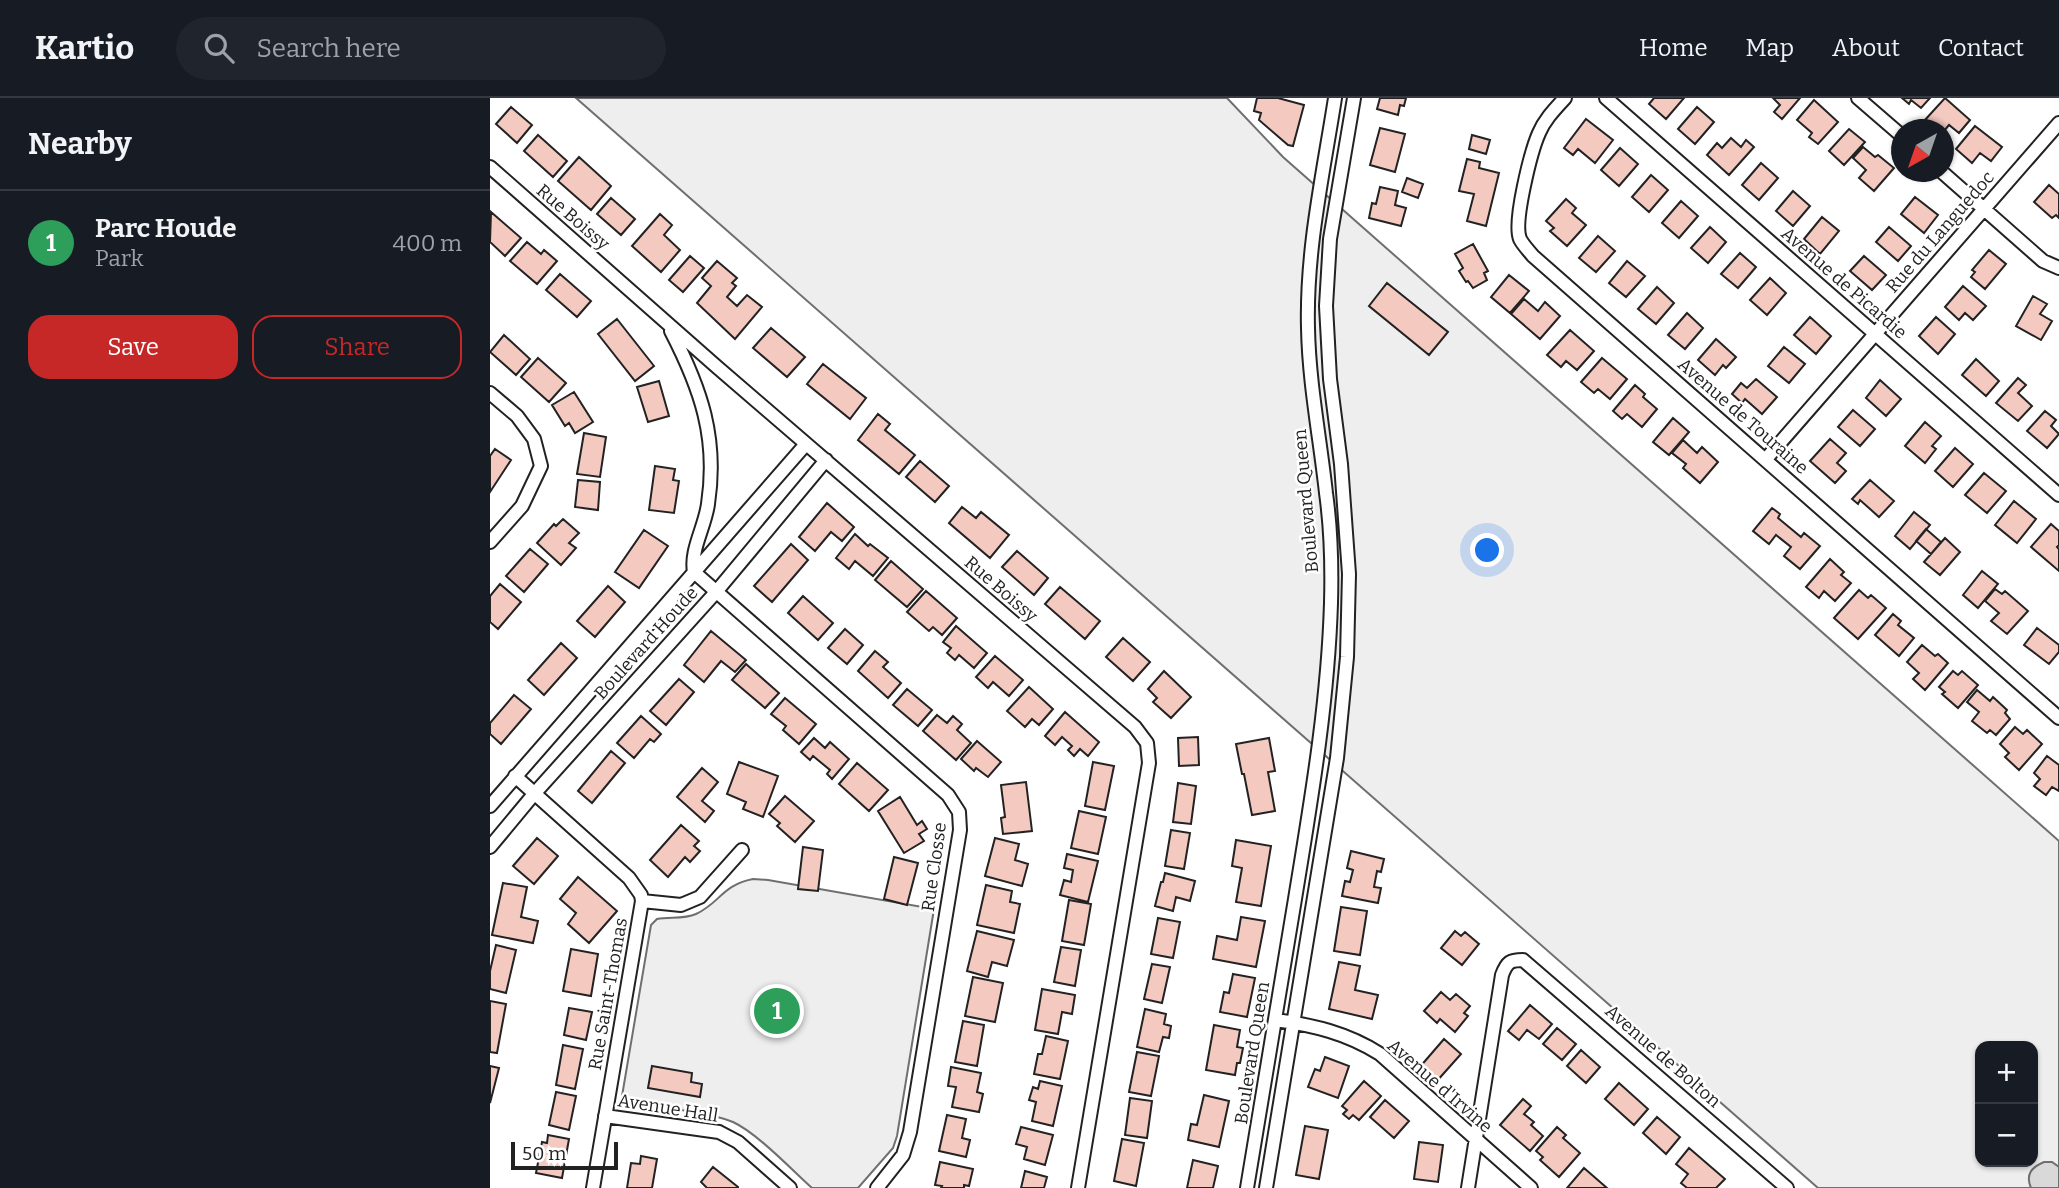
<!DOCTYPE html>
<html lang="en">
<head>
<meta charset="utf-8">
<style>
  body { margin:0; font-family:Bitter,serif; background:#20242c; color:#f1f3f6 }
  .controls { position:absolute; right:21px; bottom:21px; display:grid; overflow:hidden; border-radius:14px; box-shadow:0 2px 5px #0004 }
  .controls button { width:63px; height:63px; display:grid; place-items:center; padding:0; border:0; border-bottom:2px solid #363941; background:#171b24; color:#f1f3f6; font:35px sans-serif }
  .compass { position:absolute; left:1401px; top:21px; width:63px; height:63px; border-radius:50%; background:#171b24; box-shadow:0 2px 5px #0004; rotate:220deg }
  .scale { position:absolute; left:21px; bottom:18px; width:107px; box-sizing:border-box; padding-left:7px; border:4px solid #222; border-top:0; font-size:19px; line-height:24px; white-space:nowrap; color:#222; -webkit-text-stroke:5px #fff; paint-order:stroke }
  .you { position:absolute; left:998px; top:453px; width:24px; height:24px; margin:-18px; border:5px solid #fff; border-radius:50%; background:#1a73e8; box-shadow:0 0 0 10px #1a73e833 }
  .badge { display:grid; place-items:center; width:46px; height:46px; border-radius:50%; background:#c62828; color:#fff; font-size:23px; font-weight:700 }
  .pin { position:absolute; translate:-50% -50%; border:4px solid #fff; box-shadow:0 2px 7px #0006 }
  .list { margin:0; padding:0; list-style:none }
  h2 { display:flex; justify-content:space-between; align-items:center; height:91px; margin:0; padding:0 28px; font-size:30px }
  h2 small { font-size:23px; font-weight:400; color:#9ea1a6 }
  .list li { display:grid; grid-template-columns:46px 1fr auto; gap:21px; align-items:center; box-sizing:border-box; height:105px; padding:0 28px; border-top:2px solid #363941 }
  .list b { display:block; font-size:26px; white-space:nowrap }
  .list p { margin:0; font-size:23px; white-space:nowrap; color:#9ea1a6 }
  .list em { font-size:23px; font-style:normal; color:#9ea1a6 }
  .actions { display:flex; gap:14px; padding:21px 28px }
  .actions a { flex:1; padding:16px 0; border:2px solid #c62828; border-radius:21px; text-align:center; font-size:24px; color:#c62828 }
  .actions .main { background:#c62828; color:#fff }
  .icon { flex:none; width:38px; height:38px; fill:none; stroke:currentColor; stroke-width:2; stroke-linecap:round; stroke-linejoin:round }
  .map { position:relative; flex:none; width:1569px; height:1090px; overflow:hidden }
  header { display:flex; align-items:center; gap:42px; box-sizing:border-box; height:98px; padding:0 35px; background:#171b24; border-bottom:2px solid #363941 }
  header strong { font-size:33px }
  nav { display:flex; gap:38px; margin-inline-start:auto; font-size:24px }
  .search { width:490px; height:63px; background:#20242c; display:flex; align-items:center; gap:18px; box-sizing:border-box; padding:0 24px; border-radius:38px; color:#9ea1a6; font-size:26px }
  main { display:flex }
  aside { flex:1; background:#171b24 }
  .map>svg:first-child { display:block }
  .green { fill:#eee; stroke:#6f6f6f; stroke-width:2; fill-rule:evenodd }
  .water { fill:#d9d9d9; stroke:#6f6f6f; stroke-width:2 }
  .building { fill:#f3c9c0; stroke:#222; stroke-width:2 }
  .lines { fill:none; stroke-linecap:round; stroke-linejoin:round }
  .street-casing { stroke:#222; stroke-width:16 }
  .street { stroke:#fff; stroke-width:12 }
  .labels { text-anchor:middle; stroke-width:5; stroke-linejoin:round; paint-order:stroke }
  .street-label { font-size:18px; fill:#222; stroke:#fff }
</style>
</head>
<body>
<header>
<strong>Kartio</strong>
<div class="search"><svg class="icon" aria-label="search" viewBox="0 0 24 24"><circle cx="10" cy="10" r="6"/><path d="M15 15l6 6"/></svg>Search here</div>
<nav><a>Home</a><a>Map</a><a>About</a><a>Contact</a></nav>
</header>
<main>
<aside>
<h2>Nearby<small></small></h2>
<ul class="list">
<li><span class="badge" style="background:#2e9e5b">1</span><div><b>Parc Houde</b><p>Park</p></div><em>400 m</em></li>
</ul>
<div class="actions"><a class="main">Save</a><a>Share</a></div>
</aside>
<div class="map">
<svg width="1569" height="1090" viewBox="0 0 1569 1090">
  <rect width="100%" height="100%" fill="#fff"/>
  <!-- green -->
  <path class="green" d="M86 0H737L793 59 1569 743V1090H1328ZM1490 948H1543V1064H1490Z
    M263 781 278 782 444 811 407 1038 403 1050 368 1090H322C302 1072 267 1035 243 1024 216 1013 167 1009 136 1005L132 998 161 827 167 821C179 818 193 822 206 816 230 805 232 787 263 781Z"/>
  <!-- water -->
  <path class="water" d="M1554 1064H1562L1569 1069V1090H1541C1535 1076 1542 1069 1554 1064Z"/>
  <!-- building -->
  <path class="building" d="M767 0H788L814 7 803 48 798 47 769 22 771 15 764 13Z
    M890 0H916L914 8 910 7 908 17 887 11Z
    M1164 0H1194L1176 21 1159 6Z
    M1283 0H1310L1292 21 1284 14 1290 7Z
    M1412 0H1440L1431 10 1421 2 1419 6Z
    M1455 0 1480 22 1469 35 1459 27 1454 33V32H1444L1434 23Z
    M1324 2 1348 24 1328 46 1319 39 1322 35 1307 22Z
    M21 9 42 27 27 45 6 26Z
    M1207 9 1224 24 1205 46 1188 31Z
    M1096 21 1123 42 1105 65 1088 51 1083 57 1074 50Z
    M1485 28 1512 49 1501 63 1490 55 1482 65 1466 51Z
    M890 30 915 36 905 74 880 67Z
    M1359 31 1375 44 1354 67 1339 53Z
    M48 37 77 63 63 79 34 53Z
    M982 37 1000 42 996 56 979 51Z
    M1241 40 1251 49 1256 42 1264 49 1239 77 1217 57 1227 45 1232 50Z
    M1373 49 1385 59 1388 57 1404 70 1384 93 1369 80 1376 72 1363 60Z
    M1130 50 1148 66 1129 88 1111 72Z
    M89 59 121 88 101 112 68 83Z
    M977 61 990 64 989 70 1009 75 996 128 977 123 984 96 969 93Z
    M1271 65 1288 80 1269 102 1252 87Z
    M1161 77 1178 92 1159 114 1142 99Z
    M917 80 933 86 928 100 912 94Z
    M1559 87 1569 96V120L1566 117 1562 120 1544 104Z
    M890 89 908 93 905 107 916 110 911 128 879 120 882 105 886 106Z
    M1303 93 1320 108 1303 128 1286 113Z
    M1425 99 1448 117 1434 135 1411 116Z
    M121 100 145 121 131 137 107 116Z
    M1076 101 1086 110 1082 115 1096 127 1077 148 1060 133 1064 130 1056 123Z
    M1191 103 1208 118 1189 140 1172 125Z
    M1 114 31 140 15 158 0 144Z
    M170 116 182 127 174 137 190 152 171 174 142 148Z
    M1332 119 1349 133 1330 156 1314 141Z
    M1220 129 1236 144 1218 165 1201 150Z
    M1399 129 1421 148 1408 163 1386 144Z
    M1108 138 1125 153 1106 174 1089 160Z
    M37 144 51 156 54 152 67 163 47 186 20 163Z
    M983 146 998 173 994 175 997 182 983 190 978 183 976 184 969 173 973 170 965 156Z
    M1499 152 1516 166 1495 191 1481 179 1485 174 1482 172Z
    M1250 155 1266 169 1248 190 1231 176Z
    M200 158 214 170 193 194 179 182Z
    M1374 158 1396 177 1382 192 1360 173Z
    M227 163 247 180 242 185 246 188 237 199 247 208 257 197 272 209 245 241 207 205 221 188 212 180Z
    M1137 163 1155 178 1136 199 1119 185Z
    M70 176 101 203 87 219 56 192Z
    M1019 177 1039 193 1020 215 1001 199Z
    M1280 180 1296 195 1277 217 1260 202Z
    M897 185 958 234 939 257 879 208Z
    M1473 188 1496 208 1483 222 1475 215 1469 222 1455 209Z
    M1167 189 1184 205 1166 226 1148 211Z
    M1543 198 1557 206 1550 216 1562 223 1551 242 1526 228Z
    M1034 201 1048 213 1055 204 1070 218 1050 241 1021 216Z
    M1197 215 1213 230 1195 251 1178 237Z
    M1320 219 1341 238 1326 256 1304 237Z
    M1446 219 1465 236 1448 256 1429 238Z
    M127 221 164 268 145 283 108 236Z
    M281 230 315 259 297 279 263 250Z
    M1080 232 1104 253 1087 272 1076 263 1071 269 1057 257Z
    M14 237 40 261 26 277 0 254Z
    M1226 241 1246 259 1236 270 1233 267 1225 277 1208 262Z
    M1294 249 1315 266 1299 285 1278 268Z
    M48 260 76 285 59 304 31 279Z
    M1112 260 1137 281 1120 301 1108 291 1104 295 1091 284Z
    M1486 261 1509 283 1496 298 1472 277Z
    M333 266 376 300 360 321 317 286Z
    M1528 280 1536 287 1528 295 1542 308 1528 323 1506 305Z
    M1266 281 1287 299 1272 316 1255 301 1252 305 1242 296 1251 285 1257 290Z
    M1390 282 1411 301 1396 318 1376 300Z
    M169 283 179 318 158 324 147 289Z
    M1145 287 1155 296 1153 299 1167 311 1152 329 1137 316 1132 321 1123 313Z
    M84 294 103 324 85 335 79 325 75 328 62 307Z
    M1363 312 1385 331 1370 348 1348 329Z
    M1555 313 1566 322 1561 328 1569 336 1557 350 1537 333Z
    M388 316 400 326 395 332 425 357 409 376 368 342Z
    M1183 320 1199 334 1179 357 1163 344Z
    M1435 324 1451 338 1442 348 1446 351 1435 365 1415 348Z
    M94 335 116 339 110 379 87 376Z
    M1340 341 1356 355 1347 365 1356 373 1345 385 1320 363Z
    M1193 342 1207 355 1212 349 1228 364 1210 385 1193 370 1196 366 1182 355Z
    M1465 350 1483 366 1463 389 1445 373Z
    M5 351 21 362 0 394V358Z
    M430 363 459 388 445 404 416 379Z
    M165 368 185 371 183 382 189 383 184 415 159 412Z
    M1494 375 1516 393 1497 415 1475 397Z
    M88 382 110 384 108 412 85 409Z
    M1380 382 1404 403 1389 419 1370 402 1368 406 1362 401Z
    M1524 403 1546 421 1527 445 1505 427Z
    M337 405 364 429 352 443 341 434 325 453 309 439Z
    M472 409 486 420 491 414 519 437 500 460 459 425Z
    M1282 410 1290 416 1288 420 1311 439 1314 435 1330 448 1310 471 1294 458 1301 449 1286 437 1279 446 1263 433Z
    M1424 414 1440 427 1420 451 1405 438Z
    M73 421 89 435 79 445 86 450 71 467 47 445 64 426 66 428Z
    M1561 426 1569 433V447L1567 449 1569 451V473L1541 449Z
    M1436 431 1451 444 1441 456 1426 443Z
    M154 432 178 448 149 490 125 474Z
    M365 436 378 448 380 446 398 460 383 478 365 463 359 471 346 460Z
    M1455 440 1470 454 1450 477 1434 464Z
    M301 446 318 462 282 504 264 488Z
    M40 451 58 466 34 494 16 478Z
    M527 453 558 480 544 497 512 469Z
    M1340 461 1354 474 1351 477 1361 485 1345 503 1334 493 1329 500 1316 489Z
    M401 463 433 491 417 509 385 482Z
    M1492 473 1508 486 1488 510 1473 497Z
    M10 486 31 504 8 531 0 524V498Z
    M118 488 135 504 105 539 87 523Z
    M570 489 610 523 595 541 555 506Z
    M1505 491 1512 496 1515 493 1538 513 1517 536 1501 523 1509 515 1495 503Z
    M1369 492 1378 500 1381 497 1396 510 1368 541 1344 520Z
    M436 493 467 520 452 537 443 529 439 533 417 514Z
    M313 498 343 525 328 542 298 515Z
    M1403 516 1411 523 1408 527 1424 540 1409 558 1385 537Z
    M466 528 497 555 484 570 469 557 465 562 457 555 461 550 453 544Z
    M1547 530 1569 547V554L1559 566 1534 547Z
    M355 531 373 547 357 566 338 550Z
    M221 533 256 562 245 574 231 563 214 584 194 567Z
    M633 540 660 564 643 583 616 559Z
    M71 545 87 560 54 597 38 582Z
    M1432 547 1445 558 1448 556 1458 565 1435 592 1423 581 1429 575 1417 564Z
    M385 553 398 564 393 569 411 585 398 600 368 573Z
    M505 558 533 582 519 598 503 584 498 590 486 579Z
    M256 566 289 595 275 610 242 582Z
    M674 573 701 599 681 620 663 604 667 600 658 591Z
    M1463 573 1468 577 1472 573 1488 587 1468 610 1452 596 1455 594 1449 589Z
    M189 581 204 594 176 627 160 613Z
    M539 589 563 611 549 627 542 621 535 629 517 613Z
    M417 591 442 612 428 628 403 607Z
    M1487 592 1500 603 1503 599 1517 612 1515 615 1520 621 1506 637 1500 632 1497 635 1482 623 1489 614 1477 604Z
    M24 597 41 611 11 646 0 636V625Z
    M295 600 326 626 309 646 293 632 296 628 281 616Z
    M575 614 609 644 598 658 590 651 584 658 578 652 582 648 572 639 565 647 555 638Z
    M447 617 457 625 463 618 472 626 467 632 481 645 466 662 433 633Z
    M151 618 171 636 164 644 160 641 144 660 127 645Z
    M1525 629 1533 636 1537 632 1552 646 1529 672 1515 659 1519 655 1510 646Z
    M708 639 709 667 689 668 688 640Z
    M324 640 335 650 340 644 359 661 342 681 337 676 340 672 323 658 320 662 311 654Z
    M779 640 785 673 778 674 785 713 762 717 754 676H752L746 646Z
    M487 643 511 664 498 679 486 670 484 673 471 661Z
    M121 653 135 665 102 705 88 693Z
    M1557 658 1569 667V693L1562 689 1556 697 1544 688 1550 681 1544 675Z
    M249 664 288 678 273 719 253 711 256 704 237 696Z
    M603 664 624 668 615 712 595 708Z
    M367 665 398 692 379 713 349 686Z
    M212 670 228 684 212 703 224 713 215 724 187 699Z
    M536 684 542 733 513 736 511 720 515 719 511 687Z
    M688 685 706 688 701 726 683 724Z
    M295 698 324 723 305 744 287 728 290 725 279 716Z
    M410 699 427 727 432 723 437 731 429 736 434 743 414 755 388 713Z
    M589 713 616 719 608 756 581 750Z
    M191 727 209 743 204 748 210 753 200 764 195 759 178 779 160 762Z
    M681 732 700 735 694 771 675 768Z
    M47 740 68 758 44 786 23 768Z
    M505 740 529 746 525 762 538 766 532 788 495 778Z
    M746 742 781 748 771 808 746 804 752 770 742 768Z
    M313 749 333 752 328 793 308 791Z
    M861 753 894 761 891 774 887 773 884 789 891 790 888 805 852 798 855 783 860 784 863 772 857 770Z
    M577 756 608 763 598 804 570 797 574 782 581 784 583 772 574 770Z
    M404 759 428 765 417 807 394 801Z
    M675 775 705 783 700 803 686 799 683 813 665 808 671 784H673Z
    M88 779 127 813 99 845 78 826 86 815 70 801Z
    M13 785 37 789 31 819 48 823 43 845 2 837Z
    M496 787 522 793 520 804 530 806 524 835 487 827Z
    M579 802 601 806 594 847 572 843Z
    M851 809 877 813 870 857 844 853Z
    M751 819 775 823 766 869 723 861 727 838 747 842Z
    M668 820 690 824 683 860 661 856Z
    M487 833 524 842 517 868 502 864 498 879 477 873Z
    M965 833 971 838 975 834 989 846 972 867 951 850Z
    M6 847 26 852 16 895 0 891V873Z
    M571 849 591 852 585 888 564 884Z
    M81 851 108 856 101 898 73 893Z
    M849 864 870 868 865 892 888 897 882 921 839 911Z
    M662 866 680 869 672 905 654 901Z
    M743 876 765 880 757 919 730 914 734 894 739 895Z
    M483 879 513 885 505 924 475 918Z
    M552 891 585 897 582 916 572 914 568 936 545 932Z
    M951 894 960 902 966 896 980 908 974 915 978 918 965 934 950 921 947 925 934 913Z
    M0 903 16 906 7 955 0 954Z
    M1040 907 1062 926 1049 941 1037 932 1029 942 1018 933Z
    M79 910 102 914 96 942 74 937Z
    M655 911 676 916 674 926 681 928 679 940 673 939 669 954 647 949Z
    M473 923 494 927 487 968 465 964Z
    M724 927 750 932 747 949 753 950 750 965H747L745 977 716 972Z
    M1067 930 1086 946 1072 962 1053 946Z
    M556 938 578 943 570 981 544 976 548 956H552Z
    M954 941 971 956 946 984 929 970Z
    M73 947 93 951 85 991 66 987Z
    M1091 952 1110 969 1096 985 1077 968Z
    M647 954 669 958 661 998 639 994Z
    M835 959 859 968 848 1000 818 989 825 971 830 973Z
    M0 968 9 970 0 1005Z
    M162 968 202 975 201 984 212 986 210 999 158 990Z
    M461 969 491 975 487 994 493 996 489 1014 462 1009 466 989 458 988Z
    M550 983 572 988 563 1028 542 1023 546 1004 539 1002 543 989 548 991Z
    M874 983 891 998 869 1022 863 1017 859 1021 853 1016 857 1012 852 1008Z
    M1129 985 1158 1011 1144 1027 1115 1001Z
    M66 994 86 998 79 1032 59 1027Z
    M714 997 739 1003 729 1049 698 1042 701 1026 707 1027Z
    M640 1000 662 1003 657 1040 635 1037Z
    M1033 1001 1041 1008 1034 1016 1044 1024 1041 1027 1053 1038 1040 1053 1010 1027Z
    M895 1002 919 1023 904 1040 880 1019Z
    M457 1017 476 1021 472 1040 480 1042 476 1059 449 1053Z
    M1167 1019 1190 1039 1176 1056 1153 1035Z
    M815 1028 838 1032 829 1081 806 1077Z
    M531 1029 563 1037 555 1067 534 1061 537 1049 526 1046Z
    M1067 1029 1076 1037 1073 1040 1090 1055 1069 1079 1050 1062 1053 1059 1046 1053Z
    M58 1037 79 1041 72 1080 46 1075 52 1044 57 1045Z
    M632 1041 654 1045 646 1088 624 1083Z
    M929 1044 953 1047 948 1084 924 1081Z
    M1199 1050 1235 1081 1226 1090H1197L1191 1085 1198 1076 1186 1066Z
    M151 1058 167 1061 162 1090H137L141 1065 150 1066Z
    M703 1062 728 1068 723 1090H697Z
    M450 1064 483 1071 479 1088 474 1087V1090H451L452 1088 445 1087Z
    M223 1069 248 1089V1090H217L211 1084Z
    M1094 1070 1117 1090H1077Z
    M535 1073 557 1079 554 1090H531Z"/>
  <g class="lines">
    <defs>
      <path id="street" d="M1075 0C1065 11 1055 21 1049 35 1041 53 1023 124 1030 141 1033 147 1039 153 1043 158L1569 620
        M1116 0 1569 397
        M1368 0 1412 38
        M0 69 227 269 645 629 657 645 659 665 588 1090
        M1452 74 1553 163 1569 170
        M181 233C211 291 228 340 218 406 215 429 200 452 204 474
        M0 295 27 318 44 341 51 368 32 408 0 444
        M1276 361 1569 25
        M204 474 458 697 469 714 470 732 420 1034 413 1057 387 1090
        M25 678 139 780 151 797 152 803 103 1090
        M0 708 316 346
        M0 749 44 696 226 494 336 362
        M152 803 191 807 210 799 252 752
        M785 922C823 927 857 935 890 956L1041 1090
        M115 1018 229 1034 248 1044 300 1090
        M757 1090C773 994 789 897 805 801 821 703 838 605 841 505 842 469 841 431 836 395 830 340 819 285 818 230 816 152 833 77 845 0
        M776 1090 847 660 857 559 859 476 851 366 840 281 836 208 840 141 864 0
        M978 1090 1012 877C1017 864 1020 862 1033 862L1297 1090"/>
    </defs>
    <!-- street casing -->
    <use href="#street" class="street-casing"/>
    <!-- street -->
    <use href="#street" class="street"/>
  </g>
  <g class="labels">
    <!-- street labels -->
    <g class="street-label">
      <text transform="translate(83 119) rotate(41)" y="6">Rue Boissy</text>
      <text transform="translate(1450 134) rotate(-49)" y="6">Rue du Languedoc</text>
      <text transform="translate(1354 185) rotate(41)" y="6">Avenue de Picardie</text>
      <text transform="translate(1253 318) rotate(41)" y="6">Avenue de Touraine</text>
      <text transform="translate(816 403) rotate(-95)" y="6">Boulevard Queen</text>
      <text transform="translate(511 491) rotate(41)" y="6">Rue Boissy</text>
      <text transform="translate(156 545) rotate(-48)" y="6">Boulevard Houde</text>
      <text transform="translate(444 769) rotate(-82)" y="6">Rue Closse</text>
      <text transform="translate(118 896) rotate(-80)" y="6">Rue Saint-Thomas</text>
      <text transform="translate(762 955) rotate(-81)" y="6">Boulevard Queen</text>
      <text transform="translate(1173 958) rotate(41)" y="6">Avenue de Bolton</text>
      <text transform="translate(950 988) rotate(41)" y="6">Avenue d'Irvine</text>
      <text transform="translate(178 1010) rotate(9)" y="6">Avenue Hall</text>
    </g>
  </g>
</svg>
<div class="controls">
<button>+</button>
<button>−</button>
</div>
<svg class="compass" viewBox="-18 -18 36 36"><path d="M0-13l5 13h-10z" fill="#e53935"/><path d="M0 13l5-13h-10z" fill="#9ea1a6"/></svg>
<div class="scale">50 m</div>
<div class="you"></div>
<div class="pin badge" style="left:287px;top:913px;background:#2e9e5b">1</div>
</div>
</main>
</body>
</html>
